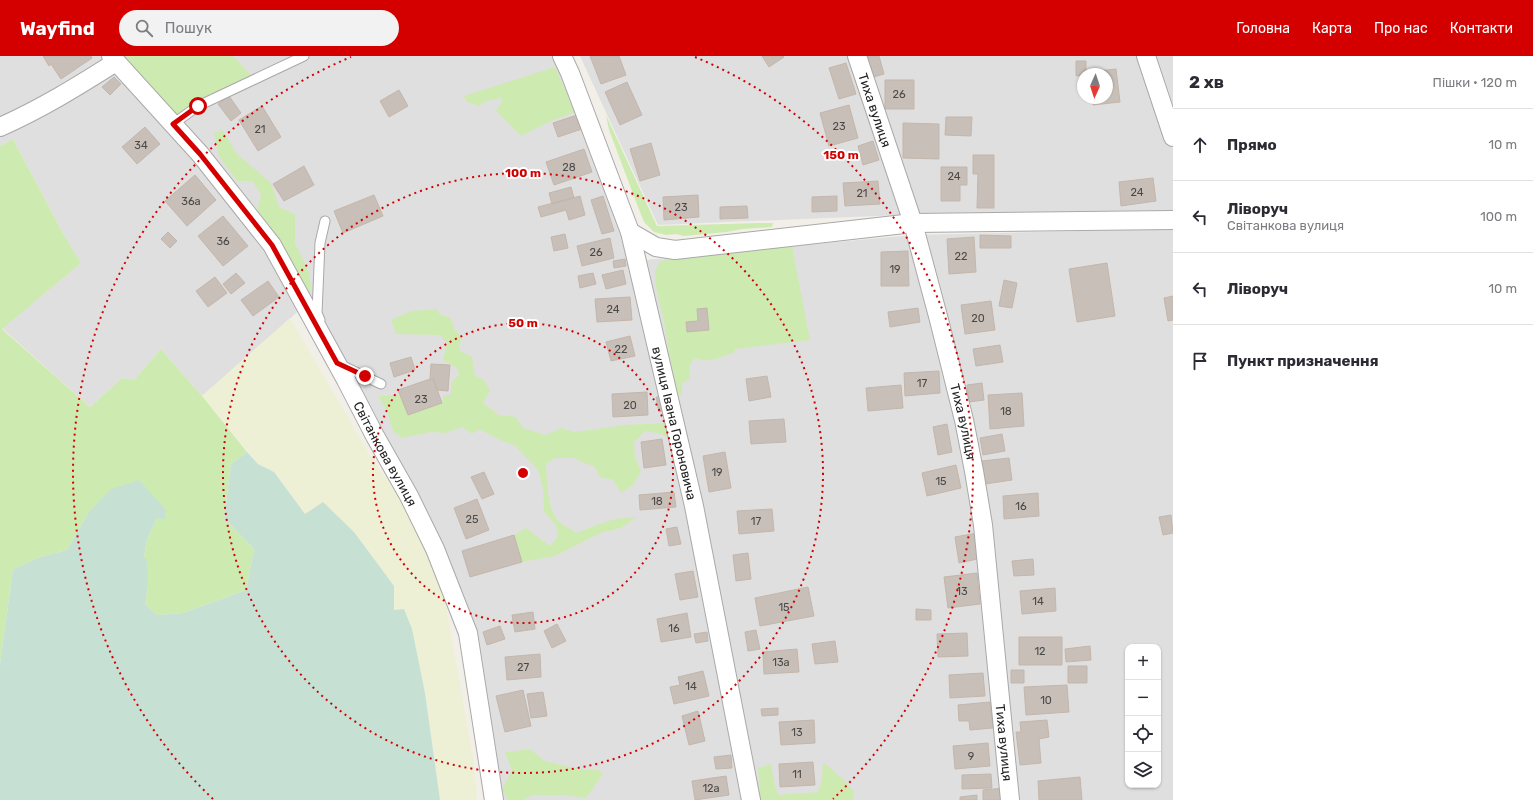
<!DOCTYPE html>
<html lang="uk">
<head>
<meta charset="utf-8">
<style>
  body { margin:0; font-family:Rubik,sans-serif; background:#f2f2f3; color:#2b2b33 }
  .controls { position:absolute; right:12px; bottom:12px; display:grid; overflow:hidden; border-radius:8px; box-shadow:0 1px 3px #0004 }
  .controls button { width:36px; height:36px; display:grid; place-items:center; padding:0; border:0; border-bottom:1px solid #e1e1e2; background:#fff; color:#2b2b33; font:20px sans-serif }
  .compass { position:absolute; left:1077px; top:12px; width:36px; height:36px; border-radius:50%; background:#fff; box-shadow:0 1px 3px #0004; rotate:183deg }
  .stop { position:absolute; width:12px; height:12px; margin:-9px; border:3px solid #d40000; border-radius:50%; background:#fff }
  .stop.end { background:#d40000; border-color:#fff; box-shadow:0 1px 4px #0008 }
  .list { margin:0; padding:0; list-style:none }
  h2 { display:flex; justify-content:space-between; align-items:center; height:52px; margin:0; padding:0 16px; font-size:17px }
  h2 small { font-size:13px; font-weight:400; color:#7c7c81 }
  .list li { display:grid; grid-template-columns:26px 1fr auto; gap:12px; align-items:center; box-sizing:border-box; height:72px; padding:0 16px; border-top:1px solid #e1e1e2 }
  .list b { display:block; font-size:15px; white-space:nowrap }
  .list p { margin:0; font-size:13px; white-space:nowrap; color:#7c7c81 }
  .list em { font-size:13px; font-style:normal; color:#7c7c81 }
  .icon { flex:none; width:22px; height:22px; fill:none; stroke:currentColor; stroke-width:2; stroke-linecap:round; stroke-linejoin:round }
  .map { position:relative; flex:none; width:1173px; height:744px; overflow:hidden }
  header { display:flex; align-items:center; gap:24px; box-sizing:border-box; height:56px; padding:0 20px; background:#d40000; color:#fff }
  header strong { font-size:19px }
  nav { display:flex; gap:22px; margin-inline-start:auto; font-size:14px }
  .search { width:280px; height:36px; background:#f2f2f3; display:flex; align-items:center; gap:10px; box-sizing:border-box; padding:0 14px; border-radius:22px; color:#7c7c81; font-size:15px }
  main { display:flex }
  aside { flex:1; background:#fff }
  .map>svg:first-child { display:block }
  .residential { fill:#e0dfdf; fill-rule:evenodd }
  .farmland { fill:#eef0d5 }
  .grass { fill:#cdebb0 }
  .wetland { fill:#c6e0d4 }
  .building { fill:#c7bfb8; stroke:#c4b6ab }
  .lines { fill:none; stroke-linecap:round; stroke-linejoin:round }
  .service-casing { stroke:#a9a9a9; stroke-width:11 }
  .minor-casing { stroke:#a9a9a9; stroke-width:20 }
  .service { stroke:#fff; stroke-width:9 }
  .minor { stroke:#fff; stroke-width:18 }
  .route { stroke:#d40000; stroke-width:5 }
  .ring { fill:none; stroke:#d40000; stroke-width:2; stroke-dasharray:2 4 }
  .labels { text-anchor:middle; stroke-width:4; stroke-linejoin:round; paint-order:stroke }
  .number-label { font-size:11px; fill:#4b4948 }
  .street-label { font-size:13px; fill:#222; stroke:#fff }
  .centre { fill:#d40000; stroke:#fff; stroke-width:2 }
  .ring-label { font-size:12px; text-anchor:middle; font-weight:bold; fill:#d40000; stroke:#fff; stroke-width:4; stroke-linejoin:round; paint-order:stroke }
</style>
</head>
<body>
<header>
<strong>Wayfind</strong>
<div class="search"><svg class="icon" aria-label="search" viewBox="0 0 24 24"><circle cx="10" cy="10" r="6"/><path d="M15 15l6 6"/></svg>Пошук</div>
<nav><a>Головна</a><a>Карта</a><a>Про нас</a><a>Контакти</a></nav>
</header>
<main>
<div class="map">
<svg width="1173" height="744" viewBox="0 0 1173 744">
  <rect width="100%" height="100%" fill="#f2efe9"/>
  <!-- residential -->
  <path class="residential" d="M0 0H552L580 59 635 205 913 179 1173 173V744H500L475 573 443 489 312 243 202 340 161 293 134 324 122 322 90 351 2 272 81 207 64 179 13 83 0 90ZM1128 591H1158V729H1128Z
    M580 0H1173V154L924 158 658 169ZM1083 18H1107V42H1083Z"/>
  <!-- farmland -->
  <path class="farmland" d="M290 262 371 401 406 451 427 492 445 544 473 702 477 744H440L425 637 394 554 323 446 305 459 274 416 258 408 202 340Z"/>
  <!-- grass -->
  <path class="grass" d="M121 0H233L251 19 224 35 174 59Z
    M555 11 575 56 551 65 521 80 496 55 502 46 501 42 487 45 478 50 467 46 464 40Z
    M606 59 657 170 757 167H773L772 171 742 173 727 176 684 180 676 178 666 179 654 176 644 166 638 151 609 74Z
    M223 74 237 98 271 127 279 151 295 158V187L309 217 312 237 301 227 267 173 270 169 257 155 261 138 252 125H238L228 113 219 100 214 77Z
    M13 83 64 179 81 207 2 273 90 351 122 322 134 324 161 293 202 340 247 396 231 408 224 462 254 493 246 534 183 557 157 559 145 548 148 529 144 501 147 483 157 462 88 457 67 494 40 501 13 513 0 608V90Z
    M792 190 810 284 735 293V296C722 301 708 308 695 302L689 310 690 323 682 327V339L678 338 669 298 665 271 656 231 655 216 660 205Z
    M437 253 440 259C454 261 451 264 455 274 457 277 460 279 462 282L459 290 460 295 472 301 475 320 484 324 490 334 483 347 499 359 516 361 523 372 546 379 561 372 575 376 625 369 665 367 670 384 662 378 645 375 634 386 635 401 641 415 634 428 621 437 613 424 600 421 594 410 584 407 575 402H555L546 408C547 423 547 449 556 462 560 468 570 472 576 477 597 469 615 460 637 461L621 472 600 477 555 500 522 506 514 479 526 472 550 490 558 480 556 469 544 456 543 432 538 414 514 389 502 385 479 373 472 378 462 371 445 377 431 376 402 382 393 375 387 355 378 340 400 339 408 359 442 347 444 339H451V327L459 319 457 312 443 304 447 287 440 279 396 278 391 264 411 255Z
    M530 693 545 705 579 713 598 714 603 718 586 742 563 739H532L523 744H508L502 733 512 714 505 696Z
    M823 706 843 723 853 734 854 744H761L760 737 758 712 771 708 775 730 778 739 818 736 822 723Z"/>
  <!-- wetland -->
  <path class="wetland" d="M247 396 258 408 274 416 305 458 323 446 354 476 394 530V554L404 553 412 573 425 637 440 744H0V608L13 513 40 501 67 494 88 457 111 433 139 424 166 454 165 463 157 462 147 483 144 501 147 504 148 529 145 548 157 559 183 557 246 534 254 493 224 462 231 408Z"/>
  <!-- building -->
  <path class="building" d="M43 0H91L92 2 61 23 51 8 49 10Z
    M590 0H619L626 19 601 28Z
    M762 0H783L784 1 769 11Z
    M864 0H879L884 18 870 22Z
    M1076 5H1086V18L1076 20Z
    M846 7 856 38 839 43 829 12Z
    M1116 13 1120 46 1093 49 1092 42H1107V18H1090V16Z
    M114 21 121 28 110 39 102 31Z
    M885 24H914V53H885Z
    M627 26 642 59 620 69 605 36Z
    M399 34 408 50 389 61 380 45Z
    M229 40 241 57 231 65 218 48Z
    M849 49 858 82 829 90 820 57Z
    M262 50 281 81 258 95 239 64Z
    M577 59 582 73 558 81 553 67Z
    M946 61H972L971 80 945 79Z
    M903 67 939 68V103L903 102Z
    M145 71 160 88 137 108 122 91Z
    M873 85 879 104 863 109 858 90Z
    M651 87 660 119 640 125 630 93Z
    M584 93 592 116 554 129 546 106Z
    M973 99H994V152H977L978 118H973Z
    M304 110 314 129 284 145 273 128Z
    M941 111H967V129H960V145H941Z
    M195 119 216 144 187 170 165 145Z
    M1153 122 1156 145 1121 150 1119 126Z
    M878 125 880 148 845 150 843 127Z
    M571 131 574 142 552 148 549 137Z
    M374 139 383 160 343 177 334 155Z
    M698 139 699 161 664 164 663 141Z
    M580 140 585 159 569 164 566 154 541 161 538 151Z
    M603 140 614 175 602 178 591 144Z
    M837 140V155L812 156V141Z
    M747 150 748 162 720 163V151Z
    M223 160 248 190 223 210 198 180Z
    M168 176 177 185 170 192 161 183Z
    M565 178 568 192 554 195 551 181Z
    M980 179 1011 180V192H980Z
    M974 181 976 216 949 218 947 183Z
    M610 182 614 202 582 210 577 190Z
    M908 195 909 230H881V196Z
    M625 203 626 210 614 212 613 205Z
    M1107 207 1115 260 1077 266 1069 213Z
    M623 214 626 228 606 233 602 219Z
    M236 217 245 227 231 238 223 228Z
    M593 217 596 228 580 232 578 220Z
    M215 221 227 237 208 251 196 235Z
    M1004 224 1017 227 1012 252 999 250Z
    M268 225 279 241 253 260 241 244Z
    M1173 240V264L1168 265 1164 242Z
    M630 241 632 264 597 266 595 243Z
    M991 245 995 274 965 278 961 249Z
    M707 252 709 274 687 276 686 266 698 265 697 253Z
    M918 252 920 266 890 271 888 256Z
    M630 280 635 300 611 305 606 286Z
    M1000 289 1003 306 976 310 973 293Z
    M411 301 415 314 394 321 390 307Z
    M431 308 450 309 448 335 437 334 433 322 430 323Z
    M939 315 940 337 905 340 904 317Z
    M767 320 771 341 749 345 746 323Z
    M433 322 442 347 408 359 398 334Z
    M982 327 984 344 969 346 967 329Z
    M901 329 903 352 868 355 866 332Z
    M647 336 648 359 613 361 612 338Z
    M1022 337 1024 370 990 373 988 339Z
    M665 340 668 354 659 356 656 341Z
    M784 363 786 386 751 388 749 365Z
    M947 368 952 396 938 399 933 371Z
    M1002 378 1005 395 983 399 980 382Z
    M662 383 666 409 644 412 641 386Z
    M725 396 731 432 709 436 703 400Z
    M1009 402 1012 424 985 428 982 405Z
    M956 409 961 432 927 440 922 417Z
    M484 416 494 438 482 443 471 421Z
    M674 436 676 451 640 454 639 439Z
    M1038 437 1039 460 1004 463 1003 440Z
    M477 443 489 474 466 483 454 452Z
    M772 453 774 475 739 478 737 455Z
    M1171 459 1173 477 1163 479 1159 461Z
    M677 471 681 488 669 490 666 473Z
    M977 477 982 502 959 507 955 481Z
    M514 479 522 506 470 521 462 495Z
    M748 497 751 523 736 525 733 499Z
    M1033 503 1034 519 1014 520 1012 505Z
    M693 515 698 541 680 544 675 518Z
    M977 517 980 548 948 552 944 521Z
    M808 531 814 560 760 570 755 542Z
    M1055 532 1056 555 1022 558 1020 535Z
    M916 553 931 554V564H916Z
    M533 556 535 573 515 576 512 559Z
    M687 557 691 581 661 586 657 563Z
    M557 568 566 585 552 592 544 575Z
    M500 570 505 583 487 589 483 576Z
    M756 574 760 593 748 595 745 576Z
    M707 576 708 585 696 587 694 578Z
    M967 577 968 600 938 601 937 578Z
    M1019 581H1062V609H1019Z
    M835 585 838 606 815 608 812 588Z
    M1090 590 1091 604 1066 606 1065 593Z
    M797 593 799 616 764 618 763 596Z
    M540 598 541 621 507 624 505 601Z
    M1068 610H1087V627H1068Z
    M1011 614H1024V627H1011Z
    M703 615 709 640 674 648 670 631 680 629 678 621Z
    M983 617 985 640 950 642 949 619Z
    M1067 629 1069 656 1026 659 1024 631Z
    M523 634 531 670 505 676 496 640Z
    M543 636 547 660 531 662 527 638Z
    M990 646 993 672 970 674 969 665H959L958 649Z
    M778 652V659L762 660 761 653Z
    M698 655 705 685 689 689 682 660Z
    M814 664 815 687 781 689 779 666Z
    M1047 664 1049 681 1039 683 1041 707 1020 709 1016 676H1021L1020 666Z
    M988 687 990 710 955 713 953 690Z
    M731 699 732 712 716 713 714 701Z
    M813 706 815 729 780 731 779 708Z
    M991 718 992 732 962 733V719Z
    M726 720 729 739 695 744 692 725Z
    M1080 721 1082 744H1039L1038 725Z
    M1005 732 1006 744H983V734Z
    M977 739V744H960V741Z"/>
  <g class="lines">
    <defs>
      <path id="service" d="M173 68 198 50 304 0
        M320 264 317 257 320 187 325 165
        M341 309 381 328"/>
      <g id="minor">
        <path id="s1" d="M111 0 200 98 272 189 346 324 375 380 409 440 435 493 468 577 494 744"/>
        <path id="s2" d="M562 0 570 17 630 176 694 450 751 744"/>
        <path id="s3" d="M857 0 913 167 939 264 964 364 974 415 983 469 1010 744"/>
        <path d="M1146 0 1173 81"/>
        <path d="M0 71C41 53 78 30 116 6"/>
        <path d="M630 176 656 191 675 194 913 167 1173 164"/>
      </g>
    </defs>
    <!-- service casing -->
    <use href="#service" class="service-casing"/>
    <!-- minor casing -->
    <use href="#minor" class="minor-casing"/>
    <!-- service -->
    <use href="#service" class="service"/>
    <!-- minor -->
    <use href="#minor" class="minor"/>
  </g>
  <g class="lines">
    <!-- route -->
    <path class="route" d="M198 50 173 68 200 98 272 189 337 307 365 320"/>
  </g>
  <!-- distance rings -->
  <g class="ring">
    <circle cx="523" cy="417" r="150"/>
    <circle cx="523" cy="417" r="300"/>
    <path d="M213 743A450 450 0 0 1 351 1M695 1A450 450 0 0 1 833 743"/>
  </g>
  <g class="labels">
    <!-- number labels -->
    <g class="number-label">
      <text x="899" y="42">26</text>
      <text x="839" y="74">23</text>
      <text x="260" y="77">21</text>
      <text x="141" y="93">34</text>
      <text x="569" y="115">28</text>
      <text x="954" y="124">24</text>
      <text x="1137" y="140">24</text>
      <text x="862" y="141">21</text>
      <text x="191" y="149">36а</text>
      <text x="681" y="155">23</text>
      <text x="223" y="189">36</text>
      <text x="596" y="200">26</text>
      <text x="961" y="204">22</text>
      <text x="895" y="217">19</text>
      <text x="613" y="257">24</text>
      <text x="978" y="266">20</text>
      <text x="621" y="297">22</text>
      <text x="922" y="331">17</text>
      <text x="421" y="347">23</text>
      <text x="630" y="353">20</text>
      <text x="1006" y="359">18</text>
      <text x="717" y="420">19</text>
      <text x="941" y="429">15</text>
      <text x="657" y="449">18</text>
      <text x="1021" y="454">16</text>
      <text x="472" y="467">25</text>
      <text x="756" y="469">17</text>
      <text x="962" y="539">13</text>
      <text x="1038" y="549">14</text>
      <text x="784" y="555">15</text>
      <text x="674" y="576">16</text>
      <text x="1040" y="599">12</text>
      <text x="781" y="610">13а</text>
      <text x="523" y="615">27</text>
      <text x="691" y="634">14</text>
      <text x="1046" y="648">10</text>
      <text x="797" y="680">13</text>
      <text x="971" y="704">9</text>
      <text x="797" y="722">11</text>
      <text x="711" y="736">12а</text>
    </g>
    <!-- street labels -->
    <g class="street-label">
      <text dy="5" stroke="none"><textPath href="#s3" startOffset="57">Тиха вулиця</textPath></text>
      <text dy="5" stroke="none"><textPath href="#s3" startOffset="381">Тиха вулиця</textPath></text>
      <text dy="5" stroke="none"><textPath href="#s2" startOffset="385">вулиця Івана Гороновича</textPath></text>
      <text dy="5" stroke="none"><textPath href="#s1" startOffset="486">Світанкова вулиця</textPath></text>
      <text dy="5" stroke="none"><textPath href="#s3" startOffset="705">Тиха вулиця</textPath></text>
    </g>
  </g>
  <circle cx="523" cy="417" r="6" class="centre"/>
  <g class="ring-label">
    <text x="841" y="103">150 m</text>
    <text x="523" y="121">100 m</text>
    <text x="523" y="271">50 m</text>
  </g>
</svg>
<div class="controls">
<button>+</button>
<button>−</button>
<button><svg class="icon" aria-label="locate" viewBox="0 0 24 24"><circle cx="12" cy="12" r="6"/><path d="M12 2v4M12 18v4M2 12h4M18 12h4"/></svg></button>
<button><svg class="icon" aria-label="layers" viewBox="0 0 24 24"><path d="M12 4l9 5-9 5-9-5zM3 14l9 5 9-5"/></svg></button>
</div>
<svg class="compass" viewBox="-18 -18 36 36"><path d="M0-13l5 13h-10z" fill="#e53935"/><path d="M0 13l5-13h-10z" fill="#7c7c81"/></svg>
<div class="stop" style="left:198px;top:50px"></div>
<div class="stop end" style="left:365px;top:320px"></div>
</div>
<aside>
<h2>2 хв<small>Пішки · 120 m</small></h2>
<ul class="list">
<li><svg class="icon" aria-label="ahead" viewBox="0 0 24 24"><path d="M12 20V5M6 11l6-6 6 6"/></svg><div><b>Прямо</b></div><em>10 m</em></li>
<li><svg class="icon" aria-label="left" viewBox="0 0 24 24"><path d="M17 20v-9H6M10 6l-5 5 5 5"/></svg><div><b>Ліворуч</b><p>Світанкова вулиця</p></div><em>100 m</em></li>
<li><svg class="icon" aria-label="left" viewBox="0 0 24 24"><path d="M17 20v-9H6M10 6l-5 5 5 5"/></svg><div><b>Ліворуч</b></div><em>10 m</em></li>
<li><svg class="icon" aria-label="arrive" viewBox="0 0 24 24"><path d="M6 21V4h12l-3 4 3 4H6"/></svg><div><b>Пункт призначення</b></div></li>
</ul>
</aside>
</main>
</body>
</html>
